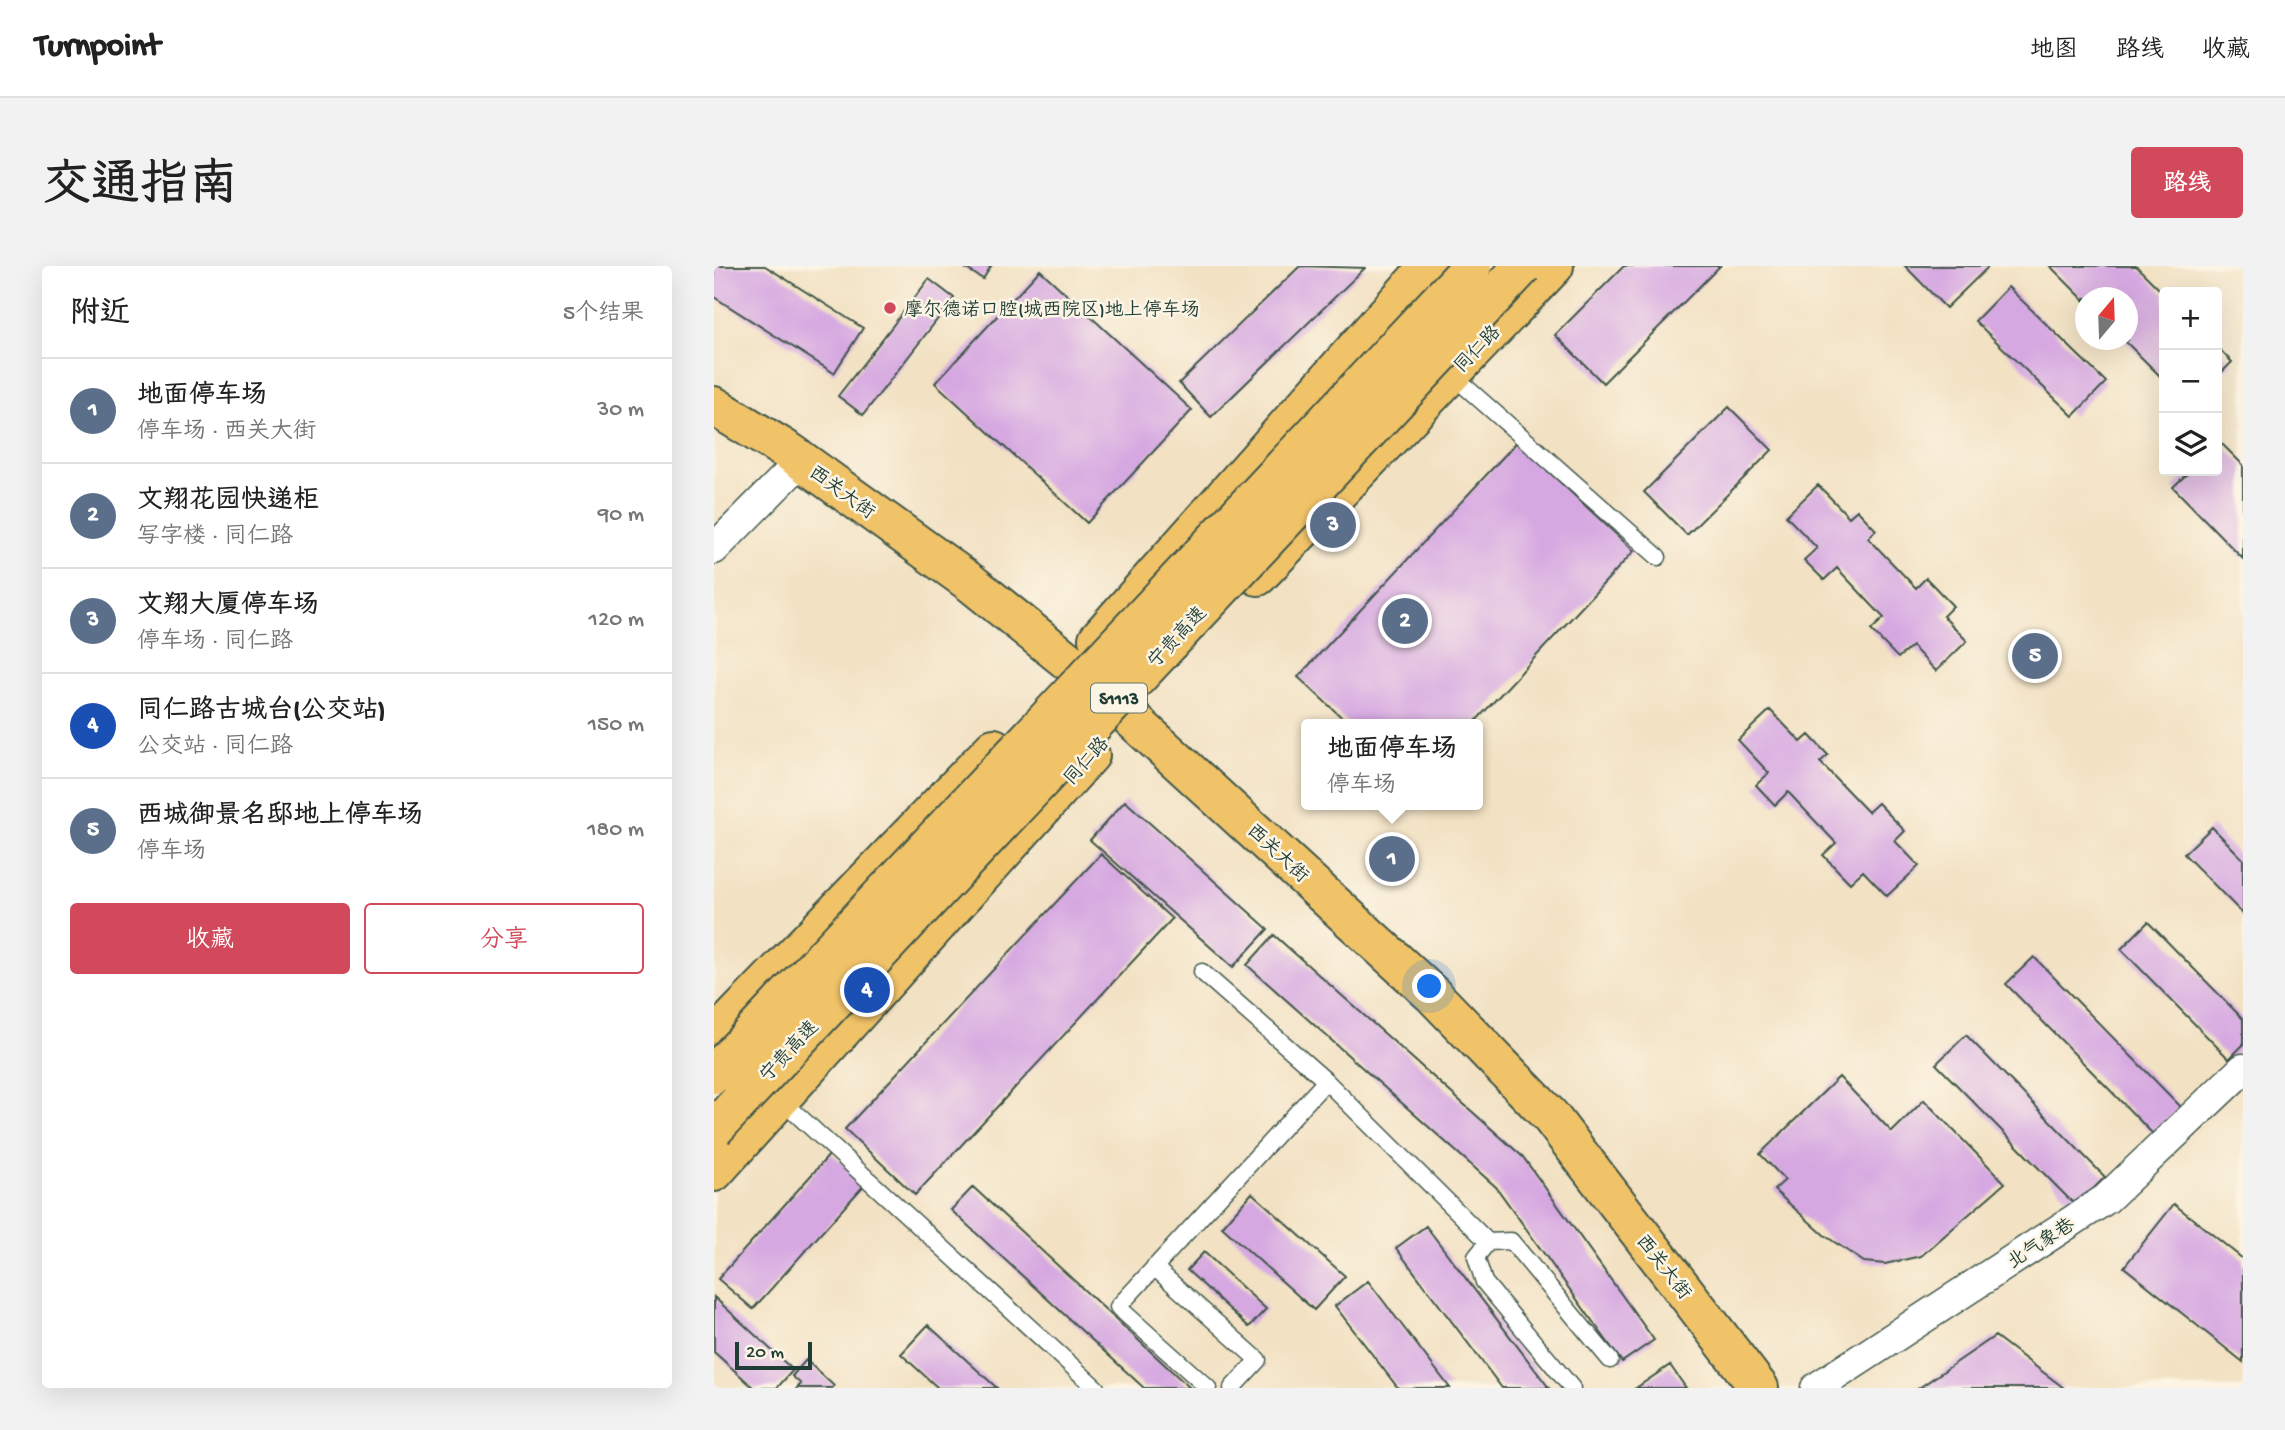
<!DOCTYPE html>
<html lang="zh">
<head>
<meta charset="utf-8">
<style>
  body { margin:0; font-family:"Gochi Hand","LXGW WenKai TC",sans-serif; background:#f2f2f2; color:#222 }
  .controls { position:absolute; right:21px; top:21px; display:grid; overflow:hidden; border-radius:7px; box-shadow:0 7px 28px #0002 }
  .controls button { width:63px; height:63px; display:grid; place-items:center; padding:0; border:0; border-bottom:2px solid #e0e0e0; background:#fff; color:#222; font:35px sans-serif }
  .compass { position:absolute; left:1361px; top:21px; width:63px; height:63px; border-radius:50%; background:#fff; box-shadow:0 7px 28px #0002; rotate:19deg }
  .scale { position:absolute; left:21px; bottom:18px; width:77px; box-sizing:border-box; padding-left:7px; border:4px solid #1f3d34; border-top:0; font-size:19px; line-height:24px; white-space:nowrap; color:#1f3d34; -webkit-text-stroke:5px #fcf5e5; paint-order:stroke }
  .you { position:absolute; left:716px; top:721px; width:24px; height:24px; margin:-18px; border:5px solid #fff; border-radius:50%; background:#1a73e8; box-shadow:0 0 0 10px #1a73e833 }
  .badge { display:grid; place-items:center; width:46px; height:46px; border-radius:50%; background:#d1495b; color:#fff; font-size:23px; font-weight:700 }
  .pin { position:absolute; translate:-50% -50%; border:4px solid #fff; box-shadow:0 2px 7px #0006 }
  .popup { position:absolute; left:587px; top:453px; width:182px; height:91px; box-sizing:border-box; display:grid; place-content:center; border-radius:7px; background:#fff; filter:drop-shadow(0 2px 5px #0005); font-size:23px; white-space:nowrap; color:#767676 }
  .popup b { font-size:26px; color:#222 }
  .popup::after { content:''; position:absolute; left:50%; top:100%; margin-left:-14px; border:14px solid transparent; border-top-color:#fff }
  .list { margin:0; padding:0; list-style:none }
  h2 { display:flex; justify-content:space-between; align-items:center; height:91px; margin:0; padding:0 28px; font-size:30px }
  h2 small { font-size:23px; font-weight:400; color:#767676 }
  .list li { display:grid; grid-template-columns:46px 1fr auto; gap:21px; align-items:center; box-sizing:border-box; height:105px; padding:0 28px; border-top:2px solid #e0e0e0 }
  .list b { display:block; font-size:26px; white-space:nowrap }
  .list p { margin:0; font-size:23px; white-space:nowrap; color:#767676 }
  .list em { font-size:23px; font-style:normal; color:#767676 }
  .actions { display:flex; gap:14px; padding:21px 28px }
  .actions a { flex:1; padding:16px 0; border:2px solid #d1495b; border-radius:7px; text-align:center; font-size:24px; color:#d1495b }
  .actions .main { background:#d1495b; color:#fff }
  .icon { flex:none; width:38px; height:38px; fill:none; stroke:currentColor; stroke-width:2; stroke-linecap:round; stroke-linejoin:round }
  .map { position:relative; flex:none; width:1529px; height:1122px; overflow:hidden; border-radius:7px }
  header { display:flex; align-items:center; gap:42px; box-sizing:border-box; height:98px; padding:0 35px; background:#fff; border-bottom:2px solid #e0e0e0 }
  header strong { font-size:33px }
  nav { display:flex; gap:38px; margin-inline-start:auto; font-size:24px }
  .intro { display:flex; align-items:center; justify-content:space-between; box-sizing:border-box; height:168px; padding:0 42px }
  h1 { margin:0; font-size:49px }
  .button { padding:18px 32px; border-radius:7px; background:#d1495b; color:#fff; font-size:24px; font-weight:700 }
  main { display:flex; gap:42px; padding:0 42px }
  aside { flex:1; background:#fff; border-radius:7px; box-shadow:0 7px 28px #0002 }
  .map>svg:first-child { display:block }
  .building { fill:#d6a8e1 }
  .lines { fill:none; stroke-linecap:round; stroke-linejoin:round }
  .lane-casing { stroke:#3f5649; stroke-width:19 }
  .street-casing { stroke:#3f5649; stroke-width:33 }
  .primary-casing { stroke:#3f5649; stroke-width:42 }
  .lane { stroke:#fff; stroke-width:16 }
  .street { stroke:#fff; stroke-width:30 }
  .primary { stroke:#f1c369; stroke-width:38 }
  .highway-bridge-casing { stroke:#3f5649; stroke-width:42; stroke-linecap:butt }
  .highway-bridge { stroke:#f1c369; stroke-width:38 }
  .poi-dot { fill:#d1495b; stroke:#fcf5e5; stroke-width:2.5 }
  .labels { text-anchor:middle; stroke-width:5; stroke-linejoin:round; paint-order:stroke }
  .shield { fill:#fcf5e5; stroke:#617469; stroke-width:2 }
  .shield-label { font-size:18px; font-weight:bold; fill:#1f3d34 }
  .poi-label { font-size:19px; fill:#1f3d34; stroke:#fcf5e5; text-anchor:start }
  .street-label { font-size:19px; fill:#1f3d34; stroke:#fcf5e5 }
</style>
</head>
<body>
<header>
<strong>Turnpoint</strong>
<nav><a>地图</a><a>路线</a><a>收藏</a></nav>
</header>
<div class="intro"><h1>交通指南</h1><a class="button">路线</a></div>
<main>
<aside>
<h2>附近<small>5个结果</small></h2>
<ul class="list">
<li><span class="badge" style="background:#5c6f8a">1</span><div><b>地面停车场</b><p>停车场 · 西关大街</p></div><em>30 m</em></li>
<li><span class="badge" style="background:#5c6f8a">2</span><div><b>文翔花园快递柜</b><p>写字楼 · 同仁路</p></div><em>90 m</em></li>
<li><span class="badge" style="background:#5c6f8a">3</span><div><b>文翔大厦停车场</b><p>停车场 · 同仁路</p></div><em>120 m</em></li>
<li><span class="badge" style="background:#1a4fb4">4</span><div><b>同仁路古城台(公交站)</b><p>公交站 · 同仁路</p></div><em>150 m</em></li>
<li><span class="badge" style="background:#5c6f8a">5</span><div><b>西城御景名邸地上停车场</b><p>停车场</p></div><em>180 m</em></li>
</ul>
<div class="actions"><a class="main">收藏</a><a>分享</a></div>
</aside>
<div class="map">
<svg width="1529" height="1122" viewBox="0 0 1529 1122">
  <rect width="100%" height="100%" fill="#fcf5e5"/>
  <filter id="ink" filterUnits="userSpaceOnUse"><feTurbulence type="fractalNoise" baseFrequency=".0143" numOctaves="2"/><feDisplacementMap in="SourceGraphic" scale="14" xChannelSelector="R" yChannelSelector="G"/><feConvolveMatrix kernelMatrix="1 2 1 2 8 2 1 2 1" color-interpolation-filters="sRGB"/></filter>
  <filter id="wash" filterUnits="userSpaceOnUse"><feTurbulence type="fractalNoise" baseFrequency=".00686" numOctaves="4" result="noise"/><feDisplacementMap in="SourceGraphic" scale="28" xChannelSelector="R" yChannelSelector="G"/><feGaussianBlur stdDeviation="1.57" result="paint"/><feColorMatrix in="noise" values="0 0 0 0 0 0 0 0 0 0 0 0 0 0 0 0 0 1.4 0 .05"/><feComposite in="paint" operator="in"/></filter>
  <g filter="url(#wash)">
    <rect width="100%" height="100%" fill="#f2e1c2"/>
    <g id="blocks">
      <!-- building -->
      <path class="building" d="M0 0H51L149 62 120 107 0 31Z
        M248 0H277L269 13Z
        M586 0 651 2 497 151 465 117Z
        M910 0H1006L889 117 841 69Z
        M1191 0H1275L1232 42Z
        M1336 0H1422L1450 28V114L1410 74H1414V32H1371V35Z
        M326 4 478 144 373 257 221 117Z
        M215 13 240 32 149 149 124 130Z
        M1294 21 1392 116 1359 150 1261 55Z
        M1503 81 1518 96 1503 111Z
        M1015 141 1058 184 973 269 930 226Z
        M803 176 920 285 759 458H635L584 411Z
        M1506 176 1529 199V293L1459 221 1476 205H1503V179Z
        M1104 219 1135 251 1143 244 1162 264 1154 272 1202 322 1212 312 1239 340 1229 350 1253 375 1222 405 1198 380 1184 392 1157 364 1170 352 1123 302 1110 314 1090 294 1103 282 1072 250Z
        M1056 444 1087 476 1095 469 1114 489 1106 496 1154 546 1164 537 1191 565 1181 575 1205 600 1173 630 1149 605 1136 617 1109 589 1122 577 1074 526 1061 539 1042 519 1055 507 1024 474Z
        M411 535 554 663 519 701 376 574Z
        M1498 561 1529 593V648L1470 588Z
        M387 588 458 653 201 929 131 863Z
        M1434 656 1529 753V779L1515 793 1407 683Z
        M560 669 809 891 940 1074 908 1096 782 921 533 699Z
        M1320 691 1467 841 1439 868 1292 718Z
        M1252 769 1391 911 1362 940 1222 798Z
        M1125 811 1178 866 1210 834 1291 917 1207 990 1171 998 1150 996 1110 969 1060 924 1071 914 1046 888Z
        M117 887 152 917 39 1043 4 1013Z
        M259 921 476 1122H430L237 944Z
        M538 927 631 1010 600 1044 508 961Z
        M1460 938 1529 993V1096L1410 1001Z
        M712 960 835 1122H788L682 982Z
        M490 986 552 1043 535 1061 473 1004Z
        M654 1015 736 1122H684L621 1040Z
        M0 1031 79 1104 63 1122H40L0 1086Z
        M214 1059 283 1122H224L187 1088Z
        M1281 1070 1350 1122H1205Z
        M92 1094 120 1120 118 1122H83L87 1118 78 1110Z
        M956 1099 972 1122H922Z"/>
    </g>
  </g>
  <g filter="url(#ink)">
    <use href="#blocks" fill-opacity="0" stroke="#3f5649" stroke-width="2"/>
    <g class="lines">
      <defs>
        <path id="lane" d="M737 108 944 291
          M488 706 612 815 404 1041 494 1122
          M612 815 774 976
          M66 833 382 1122
          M440 1001 544 1094 518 1122
          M858 1122 770 1016 762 991 774 976 797 975 896 1094"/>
        <path id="street" d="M0 283 87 195
          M1102 1122 1392 933 1529 803"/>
        <path id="primary" d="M0 140 77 187 257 317 360 400 718 728 836 850 1045 1122
          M544 310 840 0
          M384 373 715 0
          M0 772 280 482
          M0 906 376 489"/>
      </defs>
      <!-- lane casing -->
      <use href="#lane" class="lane-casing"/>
      <!-- street casing -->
      <use href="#street" class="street-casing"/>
      <!-- primary casing -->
      <use href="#primary" class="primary-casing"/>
      <!-- lane -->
      <use href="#lane" class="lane"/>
      <!-- street -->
      <use href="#street" class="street"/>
      <!-- primary -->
      <use href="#primary" class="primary"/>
      <defs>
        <path id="highway-bridge" d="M0 808 758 0
          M0 863 809 0"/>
      </defs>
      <!-- highway-bridge casing -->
      <use href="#highway-bridge" class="highway-bridge-casing"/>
      <!-- highway-bridge -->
      <use href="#highway-bridge" class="highway-bridge"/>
    </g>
  </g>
  <!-- markers -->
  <circle class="poi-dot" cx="176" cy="42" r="7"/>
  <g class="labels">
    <!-- shield labels -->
    <rect class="shield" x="377" y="417.5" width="56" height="29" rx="5"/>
    <g class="shield-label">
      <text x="405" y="438">S1113</text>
    </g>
    <!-- poi labels -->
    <g class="poi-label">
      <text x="190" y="49">摩尔德诺口腔(城西院区)地上停车场</text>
    </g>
    <!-- street labels -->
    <g class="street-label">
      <text transform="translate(762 82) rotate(-46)" y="7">同仁路</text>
      <text transform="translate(129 225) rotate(36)" y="7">西关大街</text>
      <text transform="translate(462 370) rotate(-47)" y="7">宁贵高速</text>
      <text transform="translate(371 494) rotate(-48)" y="7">同仁路</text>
      <text transform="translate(565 586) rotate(43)" y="7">西关大街</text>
      <text transform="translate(74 784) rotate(-47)" y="7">宁贵高速</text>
      <text transform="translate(1326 976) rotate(-33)" y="7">北气象巷</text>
      <text transform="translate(951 1000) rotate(52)" y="7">西关大街</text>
    </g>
  </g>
</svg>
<div class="controls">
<button>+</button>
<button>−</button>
<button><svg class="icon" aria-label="layers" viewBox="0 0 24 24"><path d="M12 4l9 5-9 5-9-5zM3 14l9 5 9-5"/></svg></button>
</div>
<svg class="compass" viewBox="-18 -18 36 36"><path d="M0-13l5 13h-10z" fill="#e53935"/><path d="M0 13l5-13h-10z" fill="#767676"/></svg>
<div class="scale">20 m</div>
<div class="you"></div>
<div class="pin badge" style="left:678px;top:593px;background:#5c6f8a">1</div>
<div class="popup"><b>地面停车场</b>停车场</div>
<div class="pin badge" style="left:691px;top:355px;background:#5c6f8a">2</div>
<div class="pin badge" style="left:619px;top:259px;background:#5c6f8a">3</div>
<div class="pin badge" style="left:153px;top:724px;background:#1a4fb4">4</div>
<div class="pin badge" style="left:1321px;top:390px;background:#5c6f8a">5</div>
</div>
</main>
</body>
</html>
